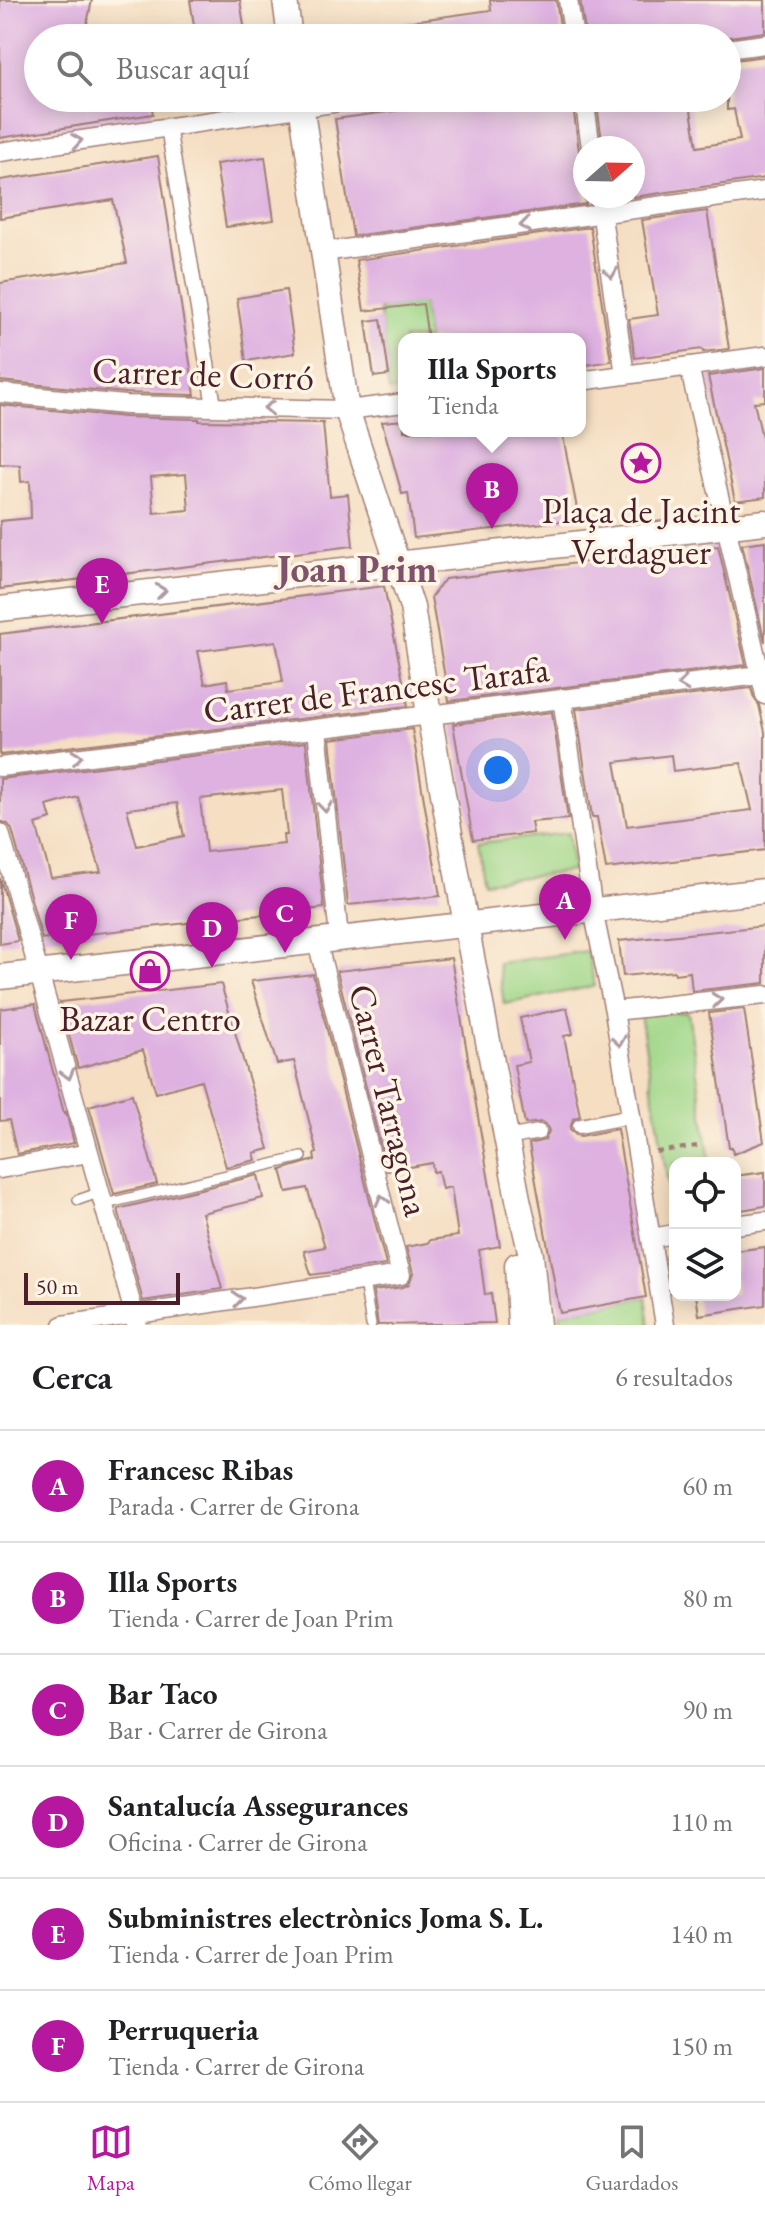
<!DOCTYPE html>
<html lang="es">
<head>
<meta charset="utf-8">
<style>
  body { margin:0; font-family:"EB Garamond",serif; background:#f2f2f2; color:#202124 }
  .controls { position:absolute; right:24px; bottom:24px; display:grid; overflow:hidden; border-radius:16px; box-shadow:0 4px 20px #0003 }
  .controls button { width:72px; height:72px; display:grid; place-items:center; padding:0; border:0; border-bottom:2px solid #e0e0e0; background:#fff; color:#202124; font:40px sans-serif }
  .compass { position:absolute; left:573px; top:136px; width:72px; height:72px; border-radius:50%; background:#fff; box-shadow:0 4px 20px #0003; rotate:70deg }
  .scale { position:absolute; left:24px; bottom:20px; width:156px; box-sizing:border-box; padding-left:8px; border:4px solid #4a1f2b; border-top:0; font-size:22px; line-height:28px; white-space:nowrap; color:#4a1f2b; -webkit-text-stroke:6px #fcf5e5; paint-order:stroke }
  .you { position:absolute; left:498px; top:770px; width:28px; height:28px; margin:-20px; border:6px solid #fff; border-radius:50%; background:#1a73e8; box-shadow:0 0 0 12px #1a73e833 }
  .badge { display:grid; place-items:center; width:52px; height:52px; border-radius:50%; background:#b5179e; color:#fff; font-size:26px; font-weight:700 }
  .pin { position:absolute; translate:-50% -66px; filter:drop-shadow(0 2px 4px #0008) }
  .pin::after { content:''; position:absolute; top:42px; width:28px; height:24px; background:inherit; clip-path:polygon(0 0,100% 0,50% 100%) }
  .popup { position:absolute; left:398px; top:333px; width:188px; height:104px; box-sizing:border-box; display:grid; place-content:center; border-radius:16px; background:#fff; filter:drop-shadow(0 2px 6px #0005); font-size:26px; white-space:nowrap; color:#757577 }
  .popup b { font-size:30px; color:#202124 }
  .popup::after { content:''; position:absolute; left:50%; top:100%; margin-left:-16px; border:16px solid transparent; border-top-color:#fff }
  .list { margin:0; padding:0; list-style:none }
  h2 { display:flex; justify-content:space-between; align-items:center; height:104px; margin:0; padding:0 32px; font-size:34px }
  h2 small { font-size:26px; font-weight:400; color:#757577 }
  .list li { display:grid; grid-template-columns:52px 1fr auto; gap:24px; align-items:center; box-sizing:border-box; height:112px; padding:0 32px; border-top:2px solid #e0e0e0 }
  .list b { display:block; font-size:30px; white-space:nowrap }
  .list p { margin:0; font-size:26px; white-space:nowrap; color:#757577 }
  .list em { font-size:26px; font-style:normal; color:#757577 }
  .icon { flex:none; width:44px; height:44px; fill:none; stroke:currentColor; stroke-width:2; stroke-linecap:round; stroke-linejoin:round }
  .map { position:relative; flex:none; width:765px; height:1325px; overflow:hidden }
  .search { position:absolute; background:#fff; box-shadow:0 4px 20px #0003; left:24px; right:24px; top:24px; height:88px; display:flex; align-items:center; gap:20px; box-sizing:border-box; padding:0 28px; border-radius:44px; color:#757577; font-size:30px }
  .sheet { height:776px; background:#fff }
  nav { display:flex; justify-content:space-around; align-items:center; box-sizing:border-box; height:112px; border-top:2px solid #e0e0e0; background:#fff; font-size:22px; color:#757577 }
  nav a { display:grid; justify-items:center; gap:4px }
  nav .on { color:#b5179e }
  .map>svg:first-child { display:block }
  .green { fill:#a0d789; stroke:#757b5a; stroke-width:2 }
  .building { fill:#deb1e1; fill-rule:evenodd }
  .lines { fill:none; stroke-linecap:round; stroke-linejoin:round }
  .service-casing { stroke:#a07e76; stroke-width:12 }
  .pedestrian-casing { stroke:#a07e76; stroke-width:17 }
  .minor-casing { stroke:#a07e76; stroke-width:21 }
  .tertiary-casing { stroke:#a07e76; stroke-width:27 }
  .path { stroke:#a07e76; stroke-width:4; stroke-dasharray:6 6; stroke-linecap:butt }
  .service { stroke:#fff; stroke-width:9 }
  .pedestrian { stroke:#fff; stroke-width:14 }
  .minor { stroke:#fff; stroke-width:18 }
  .tertiary { stroke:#fff; stroke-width:24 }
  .oneway { stroke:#ae9aa0 }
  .labels { text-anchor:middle; stroke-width:7; stroke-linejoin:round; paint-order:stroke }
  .street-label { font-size:36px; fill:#4a1f2b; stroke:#fcf5e5 }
  .poi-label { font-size:36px; fill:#4a1f2b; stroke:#fcf5e5 }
  .neighbourhood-label { font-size:38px; font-weight:bold; fill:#7e526b; stroke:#fcf5e5 }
</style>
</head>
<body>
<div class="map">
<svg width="765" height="1325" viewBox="0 0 765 1325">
  <rect width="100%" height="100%" fill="#fcf5e5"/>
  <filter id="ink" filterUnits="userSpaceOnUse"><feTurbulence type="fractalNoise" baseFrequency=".0125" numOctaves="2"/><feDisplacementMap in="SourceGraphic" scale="16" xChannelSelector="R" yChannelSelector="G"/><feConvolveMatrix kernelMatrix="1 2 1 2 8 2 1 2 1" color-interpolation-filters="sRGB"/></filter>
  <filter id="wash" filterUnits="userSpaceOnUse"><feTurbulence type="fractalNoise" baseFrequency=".006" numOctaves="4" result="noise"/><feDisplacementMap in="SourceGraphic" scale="32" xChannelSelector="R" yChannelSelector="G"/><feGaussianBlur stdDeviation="1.8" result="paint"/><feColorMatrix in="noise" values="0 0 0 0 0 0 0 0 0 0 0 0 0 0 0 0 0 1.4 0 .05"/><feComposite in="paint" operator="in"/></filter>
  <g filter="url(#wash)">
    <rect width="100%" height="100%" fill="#f5dec2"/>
    <!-- green -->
    <path class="green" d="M423 303 428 339H404V390L389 391 386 376 389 375 379 309Z
      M568 833 573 871 485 882 478 843Z
      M587 951 595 986 504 1004 498 963Z
      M688 1012 710 1163H675L674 1220 640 1014Z
      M646 1297 650 1325H562L560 1313Z"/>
    <g id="blocks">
      <!-- building -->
      <path class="building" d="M0 0H92L84 38H38V98H150L153 114 0 138Z
        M190 0H240L246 38H196Z
        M490 0H556L562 38H363L362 28 491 10Z
        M580 0H765V32L723 38V35L700 38H586Z
        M765 56V178L633 197V148H603L596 98H689L697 147 740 140 734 109 727 110V61Z
        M490 98H572L586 204 353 236 335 119Z
        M158 156 195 395 126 393 0 381V283L127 263 113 200 0 218V180Z
        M265 157 274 220 226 227 216 164Z
        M707 211 729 349 703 352 702 349 635 358 629 319 658 315 642 220Z
        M590 227 611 361 580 366V339H428L423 304 364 311 356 260Z
        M286 290 295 353 246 361 237 298Z
        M381 319 389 375 374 377 366 321Z
        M765 368V401L754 402 765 451V497L735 501 708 376Z
        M0 405 125 417 199 419V421L323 423 330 496 348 494 353 546 0 589V521L31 518 30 481 21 482 20 465 0 464ZM186 474 189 510 154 513 151 477Z
        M404 420V431H562L579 519 414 538 408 493 402 494 382 422Z
        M765 541V642L742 544Z
        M718 546 746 665 449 701 431 597 445 579Z
        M384 586 408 706 0 755V634ZM276 641 283 682 228 689 227 680 205 684 198 651Z
        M751 688 754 698 759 705 765 732V850L606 869 597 817H592L576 709ZM671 755 673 771 741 763 752 810 627 826 615 762Z
        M552 712 568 819 531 822 533 833 473 840 453 724Z
        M412 729 440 896 348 905 330 739Z
        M306 742 324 908 42 939 12 830 8 824 0 821V779ZM282 790 287 835H283L284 844 206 852 200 799ZM78 797 101 872 51 878 36 824 51 819 47 806ZM177 803 184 836 137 846 127 809Z
        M0 878 18 941 0 944Z
        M765 926V983L692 991 690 972 675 974 674 971 623 976 619 941Z
        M451 958 500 1246 479 1250 485 1295 491 1294 495 1323 378 1325 373 1291 403 1287 409 1284 413 1273 406 1247 427 1243 431 1240 458 1236 451 1187 442 1189 438 1171 433 1172 432 1163 387 1171 337 971Z
        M313 974 386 1265 311 1275 304 1251 325 1247 307 1188 287 1192 281 1170 315 1160 314 1154 317 1153 294 1061 277 1064 251 981Z
        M221 984 269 1149 254 1153 256 1160 226 1167 201 1080 156 1093 143 1050 78 1068 60 1002Z
        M35 1004 64 1113 66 1112 74 1143 17 1154 9 1120 0 1121V1009Z
        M567 1008 573 1034 564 1036 580 1116 573 1119 570 1129 576 1135 581 1136 617 1129 646 1297 560 1313 529 1144 545 1140 549 1131 547 1126 542 1122 525 1124 514 1065 529 1062 520 1018Z
        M744 1009 764 1142 733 1154 732 1148H729L709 1013Z
        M132 1094 157 1184 114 1194 89 1106Z
        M765 1172V1206L735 1211V1176Z
        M258 1175 263 1198 202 1213 222 1289 143 1301 118 1209Z
        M765 1247V1305L699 1315 696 1295H735V1251Z"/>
    </g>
  </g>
  <g filter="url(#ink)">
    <use href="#blocks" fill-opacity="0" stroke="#a07e76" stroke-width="2"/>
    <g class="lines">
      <defs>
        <path id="service" d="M78 1200 101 1192
          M105 1204 302 1157
          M364 1281 371 1325"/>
        <path id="pedestrian" d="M168 127 214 406
          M580 1126 631 1116
          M507 1138 539 1132"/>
        <path id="minor" d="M568 0 574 38
          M727 49 765 44
          M584 98 591 148
          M0 152 367 98
          M599 196 625 375
          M323 252 765 191
          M689 366 765 695
          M580 381 765 356
          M0 393 125 405 347 410 404 403
          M562 698 593 910 614 1011 665 1325
          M317 729 339 937
          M0 767 760 675
          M0 833 137 1324
          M614 1011 765 995
          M0 1169 89 1153
          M735 1225 765 1221
          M651 1238 675 1234
          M63 1325 401 1275 317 941"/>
        <path id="tertiary" d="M285 0 290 38
          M300 98 347 410 412 607 429 714 466 925 518 1199 531 1255 538 1325
          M0 609 765 522
          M0 977 765 891
          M517 1265 520 1325"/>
      </defs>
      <!-- service casing -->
      <use href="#service" class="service-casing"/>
      <!-- pedestrian casing -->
      <use href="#pedestrian" class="pedestrian-casing"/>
      <!-- minor casing -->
      <use href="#minor" class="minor-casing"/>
      <!-- tertiary casing -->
      <use href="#tertiary" class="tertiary-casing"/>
      <!-- path -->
      <path class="path" d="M656 1152 697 1146"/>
      <!-- service -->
      <use href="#service" class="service"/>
      <!-- pedestrian -->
      <use href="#pedestrian" class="pedestrian"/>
      <!-- minor -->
      <use href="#minor" class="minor"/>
      <!-- tertiary -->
      <use href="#tertiary" class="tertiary"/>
    </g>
    <!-- one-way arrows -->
    <defs><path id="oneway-chevron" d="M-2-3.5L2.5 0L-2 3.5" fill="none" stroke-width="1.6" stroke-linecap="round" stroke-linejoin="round" transform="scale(2)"/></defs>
    <g class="oneway">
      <use href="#oneway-chevron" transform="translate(77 141) rotate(-9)"/>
      <use href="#oneway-chevron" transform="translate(525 225) rotate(172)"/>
      <use href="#oneway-chevron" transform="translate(611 273) rotate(82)"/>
      <use href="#oneway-chevron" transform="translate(269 408) rotate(-178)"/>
      <use href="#oneway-chevron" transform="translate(161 591) rotate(-6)"/>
      <use href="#oneway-chevron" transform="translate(683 684) rotate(173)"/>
      <use href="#oneway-chevron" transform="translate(77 757) rotate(-7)"/>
      <use href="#oneway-chevron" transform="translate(325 807) rotate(84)"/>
      <use href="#oneway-chevron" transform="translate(717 1000) rotate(-6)"/>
      <use href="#oneway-chevron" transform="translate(619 1041) rotate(81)"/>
      <use href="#oneway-chevron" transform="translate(68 1074) rotate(75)"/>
      <use href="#oneway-chevron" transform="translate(382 1200) rotate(-104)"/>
      <use href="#oneway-chevron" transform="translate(238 1299) rotate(-8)"/>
    </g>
  </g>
  <!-- icons -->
  <defs>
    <symbol id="sight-ring" viewBox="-11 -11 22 22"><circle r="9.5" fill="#fcf5e5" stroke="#b5179e" stroke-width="1.5"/><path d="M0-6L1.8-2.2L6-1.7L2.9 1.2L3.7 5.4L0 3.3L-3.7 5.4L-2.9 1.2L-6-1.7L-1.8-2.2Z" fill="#b5179e"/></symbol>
    <symbol id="shop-ring" viewBox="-11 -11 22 22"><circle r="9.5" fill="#fcf5e5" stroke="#b5179e" stroke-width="1.5"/><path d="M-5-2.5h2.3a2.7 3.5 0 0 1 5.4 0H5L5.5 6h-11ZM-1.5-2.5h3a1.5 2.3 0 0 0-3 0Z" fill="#b5179e"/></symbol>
  </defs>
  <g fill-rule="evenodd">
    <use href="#sight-ring" x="619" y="441" width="44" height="44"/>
    <use href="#shop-ring" x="128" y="949" width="44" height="44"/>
  </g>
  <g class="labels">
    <!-- street labels -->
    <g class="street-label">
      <text transform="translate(203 373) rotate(2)" y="13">Carrer de Corró</text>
      <text transform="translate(376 689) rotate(-7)" y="13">Carrer de Francesc Tarafa</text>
      <text transform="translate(390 1100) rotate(76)" y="13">Carrer Tarragona</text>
    </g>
    <!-- poi labels -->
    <g class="poi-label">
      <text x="641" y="523">Plaça de Jacint<tspan x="641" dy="41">Verdaguer</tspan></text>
      <text x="150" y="1031">Bazar Centro</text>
    </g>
    <!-- neighbourhood labels -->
    <g class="neighbourhood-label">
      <text x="357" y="582">Joan Prim</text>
    </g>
  </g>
</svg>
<div class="controls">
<button><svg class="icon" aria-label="locate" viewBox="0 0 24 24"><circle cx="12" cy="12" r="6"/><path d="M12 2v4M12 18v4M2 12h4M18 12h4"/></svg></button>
<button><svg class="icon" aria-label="layers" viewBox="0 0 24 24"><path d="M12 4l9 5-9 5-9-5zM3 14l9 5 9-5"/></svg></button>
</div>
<svg class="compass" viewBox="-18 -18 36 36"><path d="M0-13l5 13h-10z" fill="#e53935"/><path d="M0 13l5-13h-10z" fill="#757577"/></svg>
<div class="scale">50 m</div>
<div class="you"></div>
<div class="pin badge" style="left:565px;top:940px">A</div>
<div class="pin badge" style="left:492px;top:529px">B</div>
<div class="popup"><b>Illa Sports</b>Tienda</div>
<div class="pin badge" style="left:285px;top:953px">C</div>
<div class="pin badge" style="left:212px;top:968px">D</div>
<div class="pin badge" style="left:102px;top:624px">E</div>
<div class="pin badge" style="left:71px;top:960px">F</div>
<div class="search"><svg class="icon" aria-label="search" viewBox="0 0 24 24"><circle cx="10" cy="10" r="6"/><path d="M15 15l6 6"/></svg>Buscar aquí</div>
</div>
<section class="sheet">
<h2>Cerca<small>6 resultados</small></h2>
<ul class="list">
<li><span class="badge">A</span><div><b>Francesc Ribas</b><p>Parada · Carrer de Girona</p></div><em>60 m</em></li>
<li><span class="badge">B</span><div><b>Illa Sports</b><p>Tienda · Carrer de Joan Prim</p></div><em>80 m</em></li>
<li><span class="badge">C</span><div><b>Bar Taco</b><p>Bar · Carrer de Girona</p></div><em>90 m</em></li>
<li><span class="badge">D</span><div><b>Santalucía Assegurances</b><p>Oficina · Carrer de Girona</p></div><em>110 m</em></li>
<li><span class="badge">E</span><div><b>Subministres electrònics Joma S. L.</b><p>Tienda · Carrer de Joan Prim</p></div><em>140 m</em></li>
<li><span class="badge">F</span><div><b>Perruqueria</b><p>Tienda · Carrer de Girona</p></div><em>150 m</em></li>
</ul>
</section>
<nav>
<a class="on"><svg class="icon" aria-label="map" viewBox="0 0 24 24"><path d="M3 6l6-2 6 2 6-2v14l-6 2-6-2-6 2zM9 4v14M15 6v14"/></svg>Mapa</a>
<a><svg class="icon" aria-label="directions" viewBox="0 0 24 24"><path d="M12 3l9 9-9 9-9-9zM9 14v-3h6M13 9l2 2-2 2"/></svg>Cómo llegar</a>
<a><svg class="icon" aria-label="saved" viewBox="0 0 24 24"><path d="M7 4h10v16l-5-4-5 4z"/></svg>Guardados</a>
</nav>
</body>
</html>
